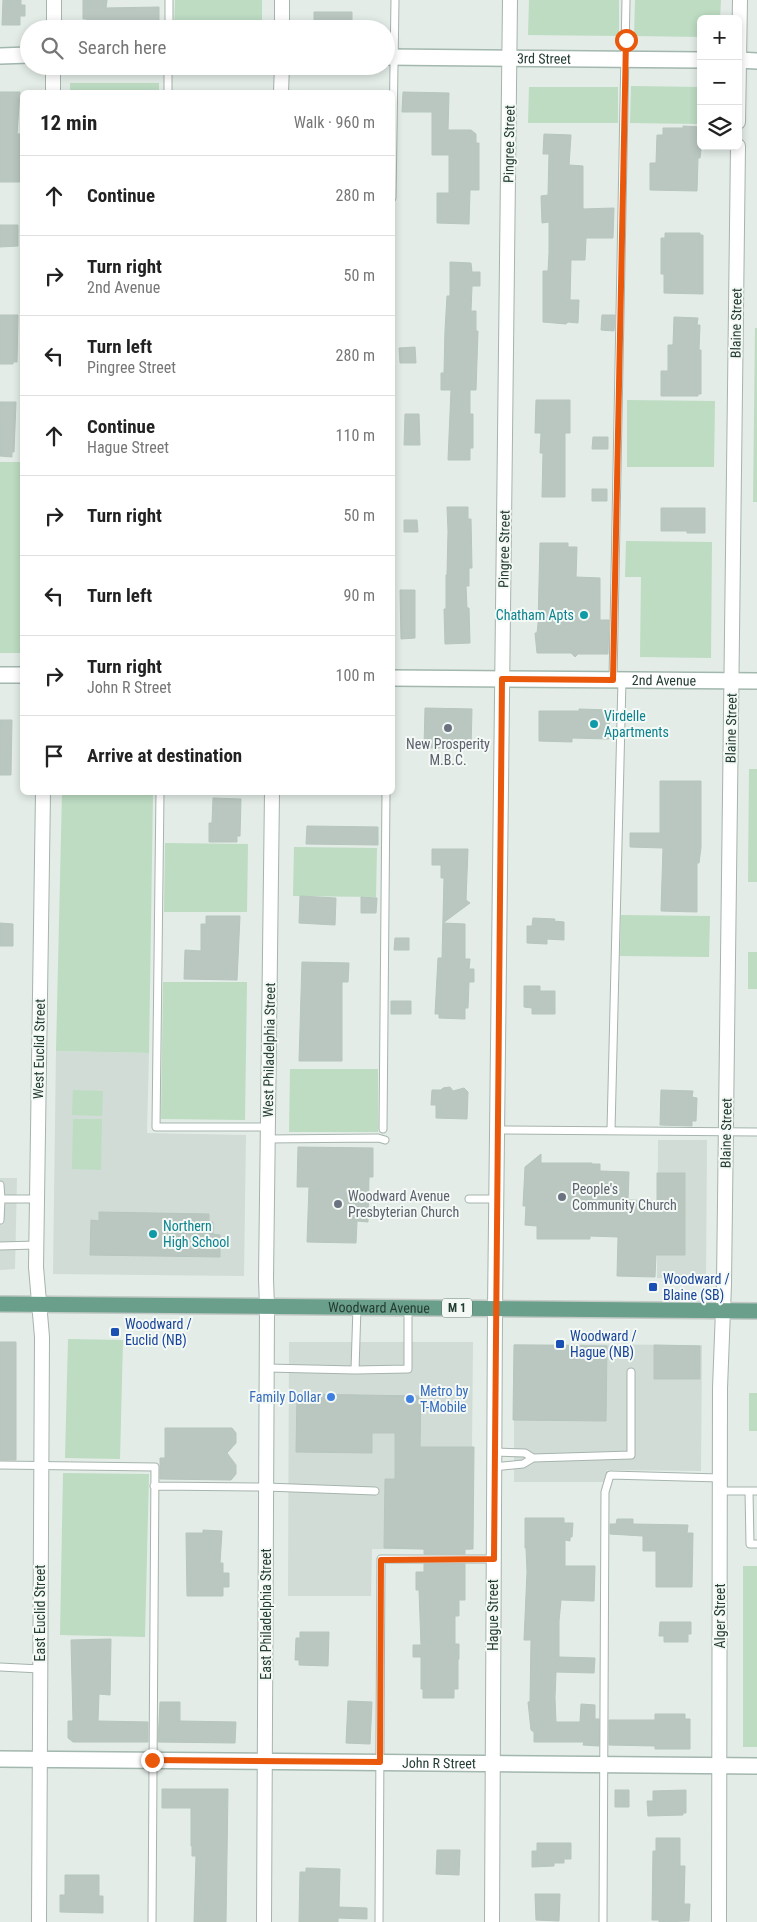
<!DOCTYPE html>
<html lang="en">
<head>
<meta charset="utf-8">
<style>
  body { margin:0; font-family:"Roboto Condensed",sans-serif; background:#f2f2f2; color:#222 }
  .controls { position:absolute; right:15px; top:15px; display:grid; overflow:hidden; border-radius:8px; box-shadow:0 2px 8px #0003 }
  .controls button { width:45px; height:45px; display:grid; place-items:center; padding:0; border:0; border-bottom:1px solid #e0e0e0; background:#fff; color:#222; font:25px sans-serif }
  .stop { position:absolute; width:15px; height:15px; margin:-11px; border:4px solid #ea580c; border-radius:50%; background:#fff }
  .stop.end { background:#ea580c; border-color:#fff; box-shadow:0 1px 5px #0008 }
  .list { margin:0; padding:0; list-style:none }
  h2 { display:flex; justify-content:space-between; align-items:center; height:65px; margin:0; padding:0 20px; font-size:21px }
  h2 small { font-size:16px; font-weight:400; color:#767676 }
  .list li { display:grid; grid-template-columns:32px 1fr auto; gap:15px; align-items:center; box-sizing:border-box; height:80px; padding:0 20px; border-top:1px solid #e0e0e0 }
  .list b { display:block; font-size:19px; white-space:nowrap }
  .list p { margin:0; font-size:16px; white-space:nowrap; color:#767676 }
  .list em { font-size:16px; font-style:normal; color:#767676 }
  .icon { flex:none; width:28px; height:28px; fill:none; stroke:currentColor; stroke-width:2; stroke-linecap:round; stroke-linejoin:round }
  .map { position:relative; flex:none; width:757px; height:1922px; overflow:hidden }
  .search { position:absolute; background:#fff; box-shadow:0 2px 8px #0003; left:20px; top:20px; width:375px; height:55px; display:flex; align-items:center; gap:12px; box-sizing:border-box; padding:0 18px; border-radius:28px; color:#767676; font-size:19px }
  .panel { position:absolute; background:#fff; box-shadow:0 2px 8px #0003; left:20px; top:90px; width:375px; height:705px; border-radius:8px }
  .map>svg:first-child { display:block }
  .built { fill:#d1dcd6 }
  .green { fill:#bddcc2 }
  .building { fill:#b9c7c0; stroke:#b6c5bd }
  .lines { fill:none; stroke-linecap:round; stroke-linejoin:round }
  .lane-casing { stroke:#a6b4ad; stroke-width:9 }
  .street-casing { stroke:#a6b4ad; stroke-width:16 }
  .secondary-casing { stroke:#a2b7ad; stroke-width:18 }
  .primary-casing { stroke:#c2c9c6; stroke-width:18 }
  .lane { stroke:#fff; stroke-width:7 }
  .street { stroke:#fff; stroke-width:14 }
  .secondary { stroke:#fff; stroke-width:15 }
  .primary { stroke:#6a9f8b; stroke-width:15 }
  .route { stroke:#ea580c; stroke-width:6 }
  .culture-dot { fill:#0f9aa8; stroke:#f4f9f6; stroke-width:2 }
  .worship-dot { fill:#6b7280; stroke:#f4f9f6; stroke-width:2 }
  .transit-dot { fill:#1a4fb4; stroke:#f4f9f6; stroke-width:2 }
  .shop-dot { fill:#3f7fe0; stroke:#f4f9f6; stroke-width:2 }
  .labels { text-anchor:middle; stroke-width:4; stroke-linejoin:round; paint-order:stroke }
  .shield { fill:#f4f9f6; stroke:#62756e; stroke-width:1 }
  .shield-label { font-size:12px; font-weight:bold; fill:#243d33 }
  .street-label { font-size:14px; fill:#243d33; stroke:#f4f9f6 }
  .culture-label { font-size:14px; fill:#0d838f; stroke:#f4f9f6; text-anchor:start }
  .worship-label { font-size:14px; fill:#5b616d; stroke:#f4f9f6; text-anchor:start }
  .transit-label { font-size:14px; fill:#164399; stroke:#f4f9f6; text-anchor:start }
  .shop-label { font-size:14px; fill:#366cbe; stroke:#f4f9f6; text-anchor:start }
</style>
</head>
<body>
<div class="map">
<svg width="757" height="1922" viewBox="0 0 757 1922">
  <rect width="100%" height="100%" fill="#e3ece7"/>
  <!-- built -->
  <path class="built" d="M56 1051 149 1053 147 1133 246 1135 244 1276 53 1274Z
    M658 1140H707L706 1278H657Z
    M0 1178H17L15 1269 0 1270Z
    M289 1342H473L471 1550 372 1549 371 1596H288Z
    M514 1344 702 1345 701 1471 607 1470 606 1482H514Z"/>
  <!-- green -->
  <path class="green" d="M175 0H262V29H174Z
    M529 0H619V36L528 35Z
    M635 0H721L720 19H701V37L634 36Z
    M70 83H159V92H70Z
    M631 86 701 87V124L630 123Z
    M529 87H618V123H528Z
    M755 328H757V502H753Z
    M627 400 715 401 714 467H627Z
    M0 462H22V653H0Z
    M626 541 712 542 711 658 640 657 641 577H625Z
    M749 769H757V882H748Z
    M62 793H153L149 1053 56 1051Z
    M165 843 248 844 247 912H164Z
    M294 847 377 848 376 897 293 896Z
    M621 915 710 916 709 957 620 956Z
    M748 952H757V989H748Z
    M163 982H247L245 1120 161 1119Z
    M290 1069H378V1132H289Z
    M73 1090 103 1091 102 1116 72 1115Z
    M73 1119H102L101 1170 72 1169Z
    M68 1339 123 1340 120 1459 65 1458Z
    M749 1393H757V1431H749Z
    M63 1473 149 1474 145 1637 60 1635Z
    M743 1566H757V1747H743Z"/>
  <!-- building -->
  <path class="building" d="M3 0H21V5H25V16H20V25H2Z
    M83 0H107L106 8 159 7V27L87 29V19H83Z
    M314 12H352V29H314Z
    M0 92H20L17 134H20V182H0Z
    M403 92 449 93 448 130H471L476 134V143H479V190H470L469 224 437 223V193H449V155H432V112H402Z
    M683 126 700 127 701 150 700 158H698L697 191 650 190V163H656L657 135H663V128H683Z
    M544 134 571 135 569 165 583 166V209L614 208 613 238H586L585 260H571L570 300H579L578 323 568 322 566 324 543 322V271H548L549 253V222L542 223 541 196 548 195 549 154H543Z
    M0 225H18V246L0 247Z
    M665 233H700V235H703V294L664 293V274H661V238H665Z
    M450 262 471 263 472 272H480V286H472L471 311H476V331H478L476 390H470V414H473V448H470V460H448L451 390H441V373H444L445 330 447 296H450Z
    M0 315H18L17 362H13V364H0Z
    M602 315H615L614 331 601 330Z
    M674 317 698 318 697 325H700L699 350H701V394H698V396H661V371H668V345H673Z
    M415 347 416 363H400L399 348Z
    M536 400H570V433H565V497H542L543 453H540L541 433H535Z
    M0 402H16L14 452H12V457L0 456Z
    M405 414H419L420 445H404Z
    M593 437H608V449H592Z
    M592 489H607V501H592Z
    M447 507H468V519H471L472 568H469V586H466L467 608H469L470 643 445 644 444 609H446V575H447L448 531Z
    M661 508H705V533H687V531H661Z
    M404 520H417L418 532H404Z
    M540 543H568V547H577L576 577 600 578V620H609L608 654H578L575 657 571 653H537L535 633H537L538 624Z
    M400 590H415V638L401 639Z
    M425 708 472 709 471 748H424Z
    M579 709 610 710 609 739 572 738V742L539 741V711H579Z
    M0 720H12L11 775H0Z
    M660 781H701V847L699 863H697V912L661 911 663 848 630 847V833H660Z
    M213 798 241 799 240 836H237V842H209V823H212Z
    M307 826 378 827V845L306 844Z
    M432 849H468L466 900 470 903 443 923 465 924V959H470L469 969H474V982H469L468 1008H465V1019L439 1018V1014H435L438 958H442L444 878H441V865H432Z
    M300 896 336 898 335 925 299 923Z
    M361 897 377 898 376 913H361Z
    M206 916H240L237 980 184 979 185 950 201 951V924H206Z
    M533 918 555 919 554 921 564 922V940L547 939V944L527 943V926H532Z
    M0 923 13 924V946H0Z
    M395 938H409V950H394Z
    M302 962 349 963 348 982H342V1061H299Z
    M524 986H540V991H555V1014H532V1008L524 1007Z
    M391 1001H411V1014H391Z
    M450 1087 453 1091 464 1088 468 1092 467 1119 436 1118V1105H431L432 1090H441L443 1088Z
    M661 1090 693 1091 692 1097 697 1098 696 1121H692V1126L660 1125Z
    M298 1147 373 1148V1177H369L368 1222 357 1221 356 1243 307 1242 309 1187H297Z
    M541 1154V1163H592V1164H600V1171L629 1172 628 1200 657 1201V1173H685V1255H656L655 1277 617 1276 618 1237 590 1236V1239H537V1226L525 1225 526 1206H523L525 1167Z
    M99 1212 209 1214V1222H213V1234L220 1235V1257L90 1255 91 1220 99 1221Z
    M0 1342H16V1460H0Z
    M514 1345 607 1346 606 1421 513 1420Z
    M654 1345 700 1346V1379H654Z
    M297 1394 421 1396 420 1447H474L473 1549H465V1554H424V1549L384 1548 385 1479H395V1433H372V1453L296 1452Z
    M165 1428H232L236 1433V1443L227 1453 236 1465V1474L231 1480 160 1479V1458H165Z
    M525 1518H564V1523H573L572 1537H570V1541L565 1540V1566H595L594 1601 561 1600 559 1621V1657L595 1658 594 1673 556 1672 555 1698 556 1722H580L581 1704 595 1705V1719H599V1746L583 1745 584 1742H534V1732L531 1730 528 1702H530L531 1640H524L527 1572 526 1548H525Z
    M617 1519H633V1524L688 1525 687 1533H693L692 1587H656V1551H643V1536L610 1534V1524H616Z
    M203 1530 222 1531 220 1563H223V1573H229V1587H223V1596H187L186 1533H203Z
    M424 1564H465V1600H459V1616H455V1644H459V1659L458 1660V1689H454V1698H423V1689H421V1657H413V1645H421L419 1590H416V1572H424Z
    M660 1622H691V1634H688V1642H664V1636H659Z
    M300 1632H329L328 1666 299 1665V1660H295L296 1638H300Z
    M111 1639 110 1695 99 1694 98 1721 148 1722V1742H73L68 1738V1721H73L71 1640Z
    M348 1701 372 1702 370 1744 346 1743Z
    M160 1702H180V1721L236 1722 235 1743 158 1742Z
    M655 1714H685V1719H690V1749H655V1746L609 1745V1720H655Z
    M162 1789H228L226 1922H194L196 1856H192V1846H191V1808H162Z
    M615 1790H629V1807H615Z
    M686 1790V1813H683V1815L648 1816 647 1801H653V1791Z
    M656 1838H680V1866H685L684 1904H690L689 1921 659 1922V1920H652L653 1851H656Z
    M537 1843H571V1859H564V1863H554V1866L532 1867V1851H537Z
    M437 1850H460L459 1875 436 1874Z
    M306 1868 340 1869 339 1907 367 1908V1919L338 1918V1922H299L300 1872H306Z
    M65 1875H99V1896H103V1913L60 1912V1895H65Z
    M535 1894H560L559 1921 536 1920Z"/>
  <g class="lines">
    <defs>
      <path id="lane" d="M169 29V0
        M168 92V66
        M392 198 395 0
        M613 680 626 0
        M160 792 156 1127H268
        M383 1129 386 792
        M497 1130 757 1132
        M611 1130 622 680
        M267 1139 378 1138 385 1140
        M0 1185 1 1199H37
        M469 1199H496
        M0 1220 1 1199
        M0 1246 36 1245
        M267 1368 355 1370 357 1307
        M355 1370 408 1369V1308
        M533 1458 631 1455V1372
        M0 1465 155 1467 152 1922
        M494 1467 523 1464 533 1458 525 1453 494 1452
        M154 1486 266 1487 375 1491
        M720 1491H757
        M749 1491 750 1544H757
        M0 1667 40 1669
        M379 1922 381 1559H494
        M603 1922 605 1492 610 1475 720 1478"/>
      <path id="street" d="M54 29V0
        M282 29V0
        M53 92V66
        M281 92 282 66
        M738 122 740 0
        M39 1922 42 1337 36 1267 43 792
        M264 1922 267 1307 266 1279 272 792
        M492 1922 495 1309 510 0
        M719 1922 720 1388 724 1284 738 146"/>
      <g id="secondary">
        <path d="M0 56 29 55"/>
        <path id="s1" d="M386 57 701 60"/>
        <path d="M738 60 757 61"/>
        <path d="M0 675H22"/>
        <path id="s2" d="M392 678 757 681"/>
        <path id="s3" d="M0 1759 757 1766"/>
      </g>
      <g id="primary">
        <path id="s4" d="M0 1304 757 1311"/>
      </g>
    </defs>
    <!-- lane casing -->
    <use href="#lane" class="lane-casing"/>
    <!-- street casing -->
    <use href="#street" class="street-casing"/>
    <!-- secondary casing -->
    <use href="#secondary" class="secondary-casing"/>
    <!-- primary casing -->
    <use href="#primary" class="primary-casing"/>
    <!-- lane -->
    <use href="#lane" class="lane"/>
    <!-- street -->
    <use href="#street" class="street"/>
    <!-- secondary -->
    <use href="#secondary" class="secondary"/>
    <!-- primary -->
    <use href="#primary" class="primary"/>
  </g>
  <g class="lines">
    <!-- route -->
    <path class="route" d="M152 1760 380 1762 381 1560 494 1559 502 679 613 680 626 40"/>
  </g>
  <!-- markers -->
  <g class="culture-dot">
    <circle cx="584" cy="615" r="5"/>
    <circle cx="594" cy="724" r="5"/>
    <circle cx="153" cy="1234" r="5"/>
  </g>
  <g class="worship-dot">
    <circle cx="448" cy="728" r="5"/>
    <circle cx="562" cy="1197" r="5"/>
    <circle cx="338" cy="1204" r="5"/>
  </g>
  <g class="transit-dot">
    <rect x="648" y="1282" width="10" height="10" rx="2.5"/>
    <rect x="110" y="1327" width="10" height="10" rx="2.5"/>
    <rect x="555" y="1339" width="10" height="10" rx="2.5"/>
  </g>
  <g class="shop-dot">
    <circle cx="331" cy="1397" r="5"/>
    <circle cx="410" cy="1399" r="5"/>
  </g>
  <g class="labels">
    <!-- shield labels -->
    <rect class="shield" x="442" y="1298.5" width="30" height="19" rx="4"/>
    <g class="shield-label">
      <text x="457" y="1312">M 1</text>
    </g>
    <!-- street labels -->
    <g class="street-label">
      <text dy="5" stroke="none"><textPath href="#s1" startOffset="158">3rd Street</textPath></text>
      <text transform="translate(509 144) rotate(-89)" y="5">Pingree Street</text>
      <text transform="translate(736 323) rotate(-89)" y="5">Blaine Street</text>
      <text transform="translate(504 549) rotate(-89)" y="5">Pingree Street</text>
      <text dy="5" stroke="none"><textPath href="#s2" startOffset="272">2nd Avenue</textPath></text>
      <text transform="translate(731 728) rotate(-89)" y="5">Blaine Street</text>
      <text transform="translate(39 1049) rotate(-89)" y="5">West Euclid Street</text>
      <text transform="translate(269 1050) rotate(-89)" y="5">West Philadelphia Street</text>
      <text transform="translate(726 1133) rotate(-89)" y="5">Blaine Street</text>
      <text dy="5" stroke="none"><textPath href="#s4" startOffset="379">Woodward Avenue</textPath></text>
      <text transform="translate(40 1613) rotate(-90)" y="5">East Euclid Street</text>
      <text transform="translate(266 1614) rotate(-90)" y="5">East Philadelphia Street</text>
      <text transform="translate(493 1615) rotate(-90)" y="5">Hague Street</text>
      <text transform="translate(720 1616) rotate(-90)" y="5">Alger Street</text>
      <text dy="5" stroke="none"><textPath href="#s3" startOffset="439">John R Street</textPath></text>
    </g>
    <!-- culture labels -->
    <g class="culture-label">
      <text x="574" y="620" text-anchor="end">Chatham Apts</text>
      <text x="604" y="721">Virdelle<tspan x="604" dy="16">Apartments</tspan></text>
      <text x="163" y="1231">Northern<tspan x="163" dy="16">High School</tspan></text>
    </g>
    <!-- worship labels -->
    <g class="worship-label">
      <text x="448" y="749" text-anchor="middle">New Prosperity<tspan x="448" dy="16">M.B.C.</tspan></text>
      <text x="572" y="1194">People's<tspan x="572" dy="16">Community Church</tspan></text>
      <text x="348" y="1201">Woodward Avenue<tspan x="348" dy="16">Presbyterian Church</tspan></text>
    </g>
    <!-- transit labels -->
    <g class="transit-label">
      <text x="663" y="1284">Woodward /<tspan x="663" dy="16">Blaine (SB)</tspan></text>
      <text x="125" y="1329">Woodward /<tspan x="125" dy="16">Euclid (NB)</tspan></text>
      <text x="570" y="1341">Woodward /<tspan x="570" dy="16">Hague (NB)</tspan></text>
    </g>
    <!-- shop labels -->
    <g class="shop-label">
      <text x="420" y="1396">Metro by<tspan x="420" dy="16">T-Mobile</tspan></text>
      <text x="321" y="1402" text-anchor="end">Family Dollar</text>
    </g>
  </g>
</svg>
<div class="controls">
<button>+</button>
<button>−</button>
<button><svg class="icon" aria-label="layers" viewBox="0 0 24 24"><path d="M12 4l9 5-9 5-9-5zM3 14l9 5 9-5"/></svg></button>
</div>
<div class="stop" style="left:626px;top:40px"></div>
<div class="stop end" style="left:152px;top:1760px"></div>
<div class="search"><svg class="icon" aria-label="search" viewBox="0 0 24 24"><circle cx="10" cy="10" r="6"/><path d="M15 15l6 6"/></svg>Search here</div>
<section class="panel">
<h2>12 min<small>Walk · 960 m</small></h2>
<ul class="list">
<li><svg class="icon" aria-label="ahead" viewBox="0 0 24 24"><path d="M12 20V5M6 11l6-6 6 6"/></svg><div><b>Continue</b></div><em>280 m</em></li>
<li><svg class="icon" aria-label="right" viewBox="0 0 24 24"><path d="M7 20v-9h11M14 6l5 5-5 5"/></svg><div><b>Turn right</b><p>2nd Avenue</p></div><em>50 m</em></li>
<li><svg class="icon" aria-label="left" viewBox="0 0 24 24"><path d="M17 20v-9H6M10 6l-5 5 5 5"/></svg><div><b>Turn left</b><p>Pingree Street</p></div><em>280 m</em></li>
<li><svg class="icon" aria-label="ahead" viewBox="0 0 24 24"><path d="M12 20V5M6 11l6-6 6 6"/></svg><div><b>Continue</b><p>Hague Street</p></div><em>110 m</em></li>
<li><svg class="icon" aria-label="right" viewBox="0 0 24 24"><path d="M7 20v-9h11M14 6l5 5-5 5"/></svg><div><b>Turn right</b></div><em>50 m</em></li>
<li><svg class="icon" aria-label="left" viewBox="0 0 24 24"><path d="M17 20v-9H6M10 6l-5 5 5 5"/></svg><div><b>Turn left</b></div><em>90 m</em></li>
<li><svg class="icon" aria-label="right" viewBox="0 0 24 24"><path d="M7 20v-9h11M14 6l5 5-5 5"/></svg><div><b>Turn right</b><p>John R Street</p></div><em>100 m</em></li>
<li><svg class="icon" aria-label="arrive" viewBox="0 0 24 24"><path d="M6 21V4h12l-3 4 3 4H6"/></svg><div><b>Arrive at destination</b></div></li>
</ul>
</section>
</div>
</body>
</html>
